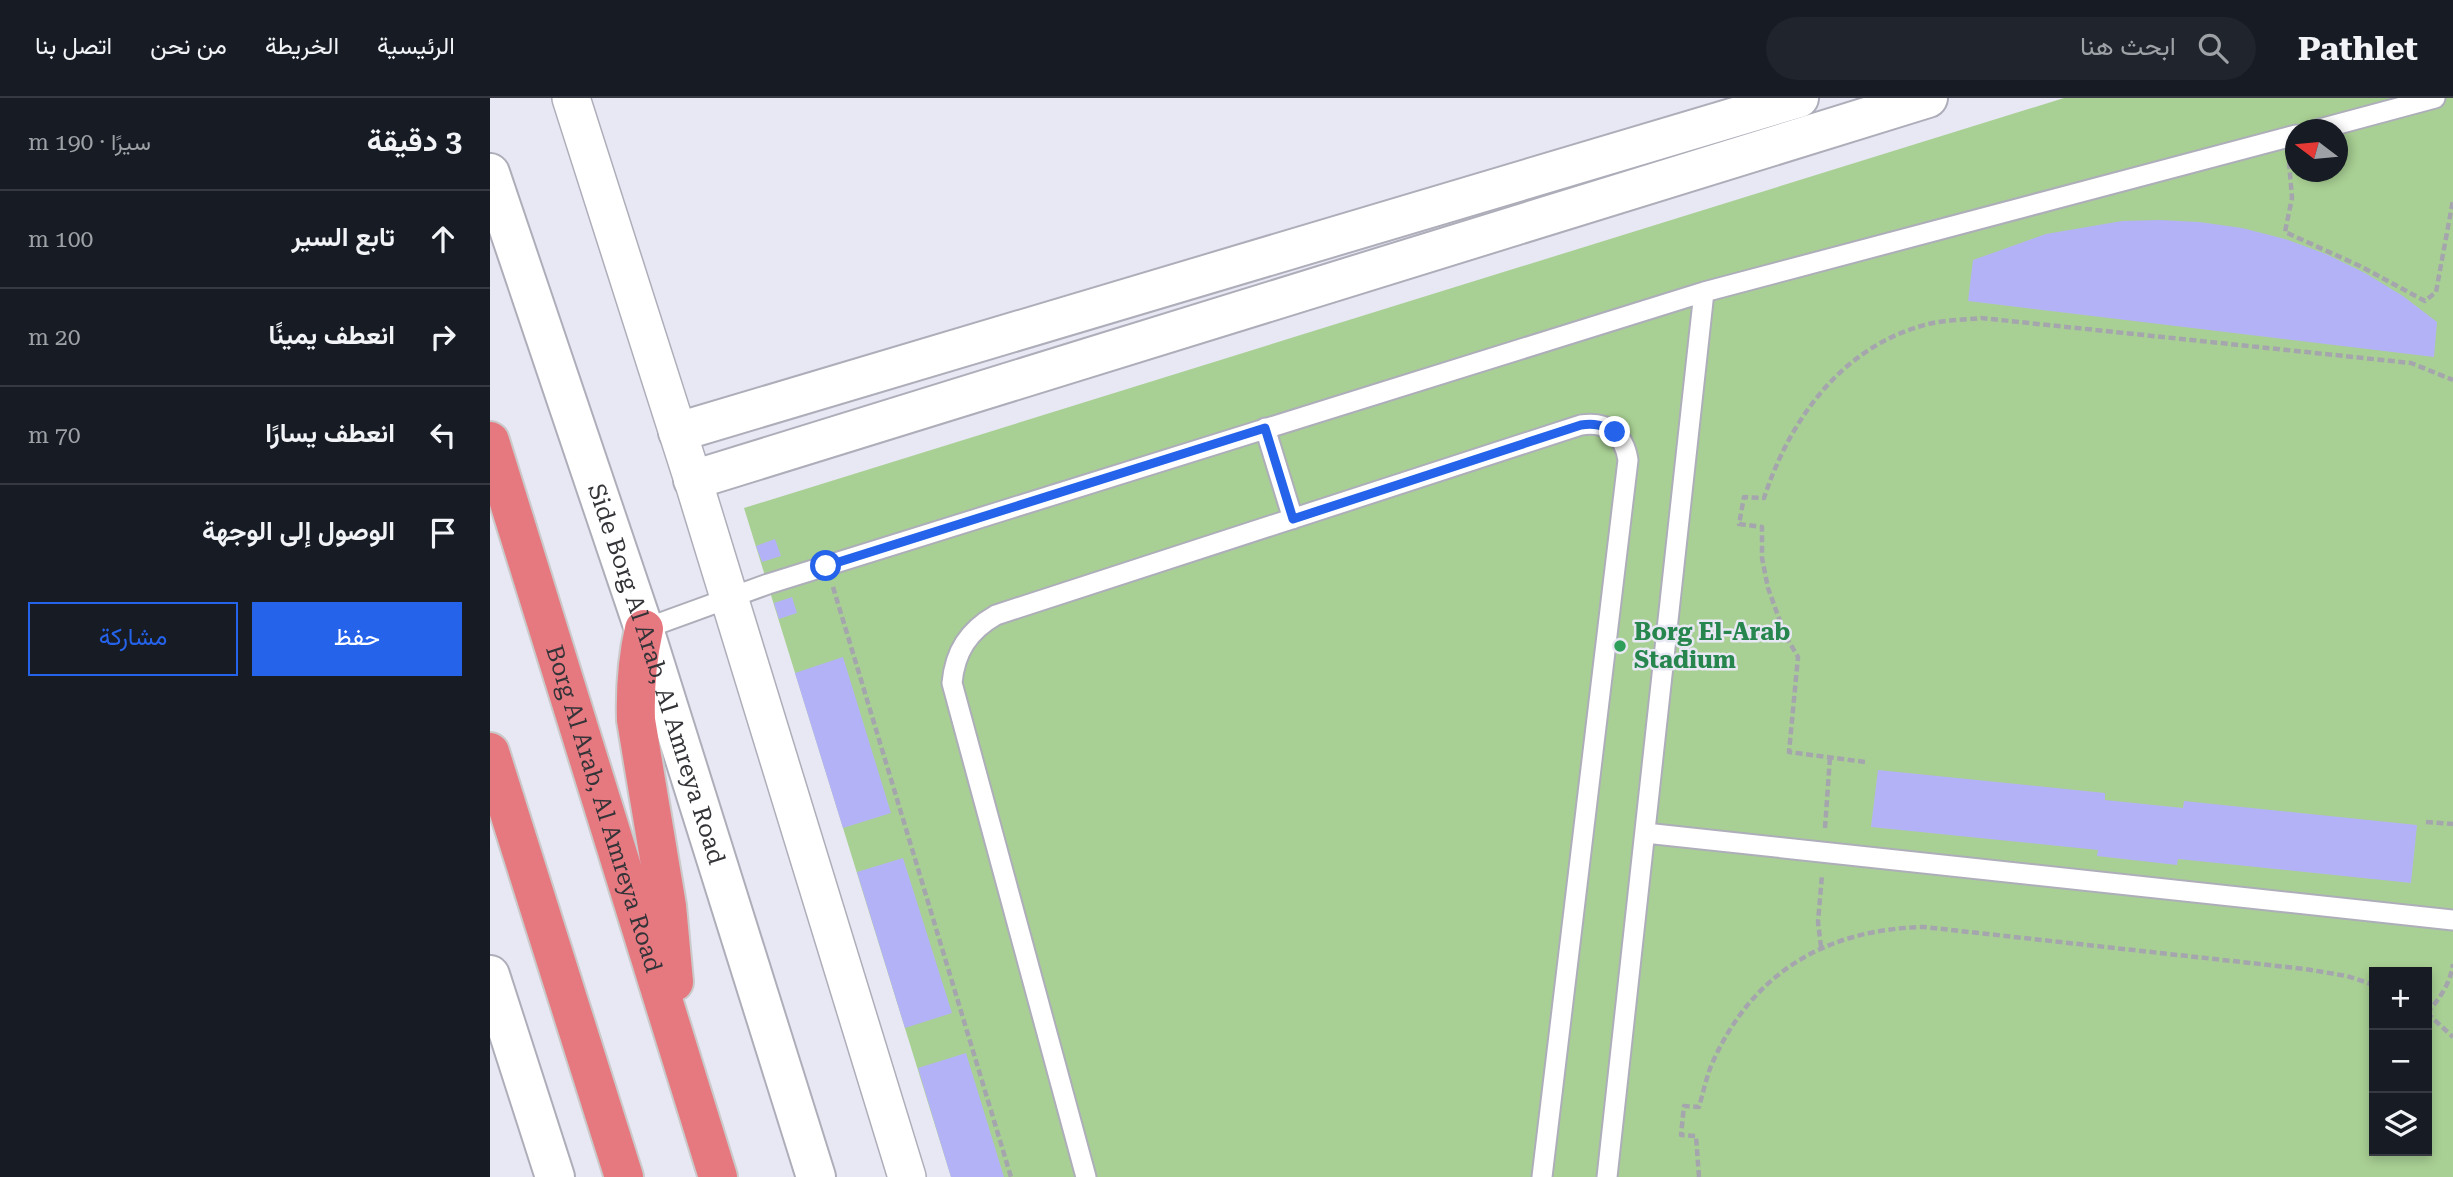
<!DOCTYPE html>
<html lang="ar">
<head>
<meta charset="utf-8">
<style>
  body { margin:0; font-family:"Roboto Serif",Vazirmatn,serif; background:#20242c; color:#f1f3f6; direction:rtl }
  .controls { position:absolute; right:21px; bottom:21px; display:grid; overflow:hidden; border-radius:0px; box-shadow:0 4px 10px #0003 }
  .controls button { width:63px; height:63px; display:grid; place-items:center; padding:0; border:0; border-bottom:2px solid #363941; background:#171b24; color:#f1f3f6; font:35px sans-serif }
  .compass { position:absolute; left:1795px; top:21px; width:63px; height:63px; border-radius:50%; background:#171b24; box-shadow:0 4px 10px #0003; rotate:286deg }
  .stop { position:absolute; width:21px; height:21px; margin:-16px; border:5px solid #2563eb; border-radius:50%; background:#fff }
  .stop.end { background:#2563eb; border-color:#fff; box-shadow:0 2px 7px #0008 }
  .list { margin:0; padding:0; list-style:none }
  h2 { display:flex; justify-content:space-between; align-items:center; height:91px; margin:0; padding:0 28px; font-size:30px }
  h2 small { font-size:23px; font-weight:400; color:#9ea1a6 }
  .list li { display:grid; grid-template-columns:46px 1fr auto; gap:21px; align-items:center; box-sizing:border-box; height:98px; padding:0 28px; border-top:2px solid #363941 }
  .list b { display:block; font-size:26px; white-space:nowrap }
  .list em { font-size:23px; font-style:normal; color:#9ea1a6 }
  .actions { display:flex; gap:14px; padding:21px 28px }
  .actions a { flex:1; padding:16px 0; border:2px solid #2563eb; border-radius:0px; text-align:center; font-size:24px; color:#2563eb }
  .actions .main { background:#2563eb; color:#fff }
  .icon { flex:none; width:38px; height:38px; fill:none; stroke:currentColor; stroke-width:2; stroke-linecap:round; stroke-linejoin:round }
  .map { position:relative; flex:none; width:1963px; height:1079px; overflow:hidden; direction:ltr }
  header { display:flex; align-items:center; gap:42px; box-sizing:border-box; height:98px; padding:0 35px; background:#171b24; border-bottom:2px solid #363941 }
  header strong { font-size:33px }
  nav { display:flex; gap:38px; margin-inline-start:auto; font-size:24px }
  .search { width:490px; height:63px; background:#20242c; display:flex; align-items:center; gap:18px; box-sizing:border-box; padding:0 24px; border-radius:38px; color:#9ea1a6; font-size:26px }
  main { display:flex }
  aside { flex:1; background:#171b24 }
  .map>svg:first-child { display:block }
  .green { fill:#a9d094; fill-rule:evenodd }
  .building { fill:#b4b2f6 }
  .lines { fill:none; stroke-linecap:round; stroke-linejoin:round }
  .service-casing { stroke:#adaeb9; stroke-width:23 }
  .minor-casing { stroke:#adaeb9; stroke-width:40 }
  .tertiary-casing { stroke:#adaeb9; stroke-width:42 }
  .trunk-casing { stroke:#cacacb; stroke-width:42 }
  .path { stroke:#a5a5ae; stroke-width:4.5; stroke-dasharray:7 3.5; stroke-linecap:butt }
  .service { stroke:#fff; stroke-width:19 }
  .minor { stroke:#fff; stroke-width:37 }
  .tertiary { stroke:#fff; stroke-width:38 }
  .trunk { stroke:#e67880; stroke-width:38 }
  .route { stroke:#2563eb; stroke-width:9 }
  .leisure-dot { fill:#2e9e5b; stroke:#e8e8f4; stroke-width:2.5 }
  .labels { text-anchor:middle; stroke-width:5; stroke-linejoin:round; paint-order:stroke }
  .leisure-label { font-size:24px; font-weight:bold; fill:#27864d; stroke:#e8e8f4; text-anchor:start }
  .street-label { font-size:24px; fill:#343438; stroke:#e8e8f4 }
</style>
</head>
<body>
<header>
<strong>Pathlet</strong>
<div class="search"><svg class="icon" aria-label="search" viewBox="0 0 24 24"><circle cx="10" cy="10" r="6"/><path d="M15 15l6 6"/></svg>ابحث هنا</div>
<nav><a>الرئيسية</a><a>الخريطة</a><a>من نحن</a><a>اتصل بنا</a></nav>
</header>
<main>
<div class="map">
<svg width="1963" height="1079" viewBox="0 0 1963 1079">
  <rect width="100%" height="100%" fill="#e8e8f4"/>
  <!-- green -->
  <path class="green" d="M1574 0H1963V1079H461L254 410ZM1806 32H1848V74H1806ZM1884 874H1937V1053H1884Z"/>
  <!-- building -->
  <path class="building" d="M1670 122 1709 124 1752 130 1795 141 1836 156 1875 175 1913 198 1947 224 1944 259 1478 203 1483 162 1556 136 1632 123Z
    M285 441 291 458 272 464 266 448Z
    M302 499 307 515 289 521 284 505Z
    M353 559 401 715 353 730 305 575Z
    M1388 672 1615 695V702L1693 710 1694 703 1927 727 1921 785 1688 761 1687 767 1607 758 1608 752 1381 729Z
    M413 760 462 915 415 930 367 774Z
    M476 955 514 1079H461L428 970Z"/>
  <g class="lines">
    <defs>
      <path id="service" d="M1826 32 1945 0
        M775 330 803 421
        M154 531 278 486 1214 194 1806 37
        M1155 735 1963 822
        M596 1079 462 585C465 554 478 533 506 517L1091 327C1117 323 1134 336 1138 362L1052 1079
        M1117 1079 1214 194"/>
      <path id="minor" d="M81 0 203 382 417 1079"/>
      <g id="tertiary">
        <path id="s1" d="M0 75 154 531 326 1079"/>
        <path d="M188 334 1309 0"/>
        <path d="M203 382 1438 0"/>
        <path d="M0 877 65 1079"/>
      </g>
      <g id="trunk">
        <path id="s2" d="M0 343 228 1079"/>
        <path d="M154 531C147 562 145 590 146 622L177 808 184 884"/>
        <path d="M0 654 134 1079"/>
      </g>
    </defs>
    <!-- service casing -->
    <use href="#service" class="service-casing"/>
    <!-- minor casing -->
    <use href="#minor" class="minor-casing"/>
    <!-- tertiary casing -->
    <use href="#tertiary" class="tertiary-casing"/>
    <!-- trunk casing -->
    <use href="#trunk" class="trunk-casing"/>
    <!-- path -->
    <path class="path" d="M1799 64 1802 100 1795 134 1870 168 1935 203 1946 194 1963 102
      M343 489 521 1079
      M1375 664 1299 654 1308 559 1295 537 1278 490 1272 460V429L1249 426 1254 399 1274 400C1300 321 1352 248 1438 226 1455 222 1474 222 1491 220L1921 265 1963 282
      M1936 724 1963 726
      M1335 730 1340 659
      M1331 849 1328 824 1332 777
      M1937 915C1950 900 1960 886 1963 866
      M1937 915 1963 939
      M1209 1079 1206 1038 1191 1037 1194 1008 1209 1009C1213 995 1216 981 1221 968 1261 875 1336 831 1434 829L1815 871 1857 878 1884 887"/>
    <!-- service -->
    <use href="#service" class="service"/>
    <!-- minor -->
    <use href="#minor" class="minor"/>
    <!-- tertiary -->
    <use href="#tertiary" class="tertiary"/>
    <!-- trunk -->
    <use href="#trunk" class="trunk"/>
  </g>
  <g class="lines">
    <!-- route -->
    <path class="route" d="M336 468 775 330 803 421 1091 327C1104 325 1113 327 1125 334"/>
  </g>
  <!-- markers -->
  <circle class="leisure-dot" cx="1130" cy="548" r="7"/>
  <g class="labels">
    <!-- leisure labels -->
    <g class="leisure-label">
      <text x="1144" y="542">Borg El-Arab<tspan x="1144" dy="28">Stadium</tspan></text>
    </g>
    <!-- street labels -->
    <g class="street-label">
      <text dy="8" stroke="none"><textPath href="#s1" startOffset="528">Side Borg Al Arab, Al Amreya Road</textPath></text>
      <text dy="8" stroke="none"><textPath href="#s2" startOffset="385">Borg Al Arab, Al Amreya Road</textPath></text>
    </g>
  </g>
</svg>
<div class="controls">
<button>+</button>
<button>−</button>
<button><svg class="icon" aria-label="layers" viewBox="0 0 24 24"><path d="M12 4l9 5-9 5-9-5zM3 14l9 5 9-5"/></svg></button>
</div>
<svg class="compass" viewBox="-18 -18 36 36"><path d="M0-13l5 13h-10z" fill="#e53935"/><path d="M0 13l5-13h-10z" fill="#9ea1a6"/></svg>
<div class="stop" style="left:336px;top:468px"></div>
<div class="stop end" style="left:1125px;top:334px"></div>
</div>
<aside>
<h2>3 دقيقة<small>سيرًا · 190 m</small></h2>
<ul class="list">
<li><svg class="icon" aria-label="ahead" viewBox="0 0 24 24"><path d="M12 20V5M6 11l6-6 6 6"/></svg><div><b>تابع السير</b></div><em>100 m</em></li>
<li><svg class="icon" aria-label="right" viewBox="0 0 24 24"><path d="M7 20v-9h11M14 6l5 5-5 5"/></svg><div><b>انعطف يمينًا</b></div><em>20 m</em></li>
<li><svg class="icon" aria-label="left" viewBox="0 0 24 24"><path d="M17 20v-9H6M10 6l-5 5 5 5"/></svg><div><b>انعطف يسارًا</b></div><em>70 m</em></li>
<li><svg class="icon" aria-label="arrive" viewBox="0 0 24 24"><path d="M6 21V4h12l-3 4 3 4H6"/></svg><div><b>الوصول إلى الوجهة</b></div></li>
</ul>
<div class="actions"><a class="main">حفظ</a><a>مشاركة</a></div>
</aside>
</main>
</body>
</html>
